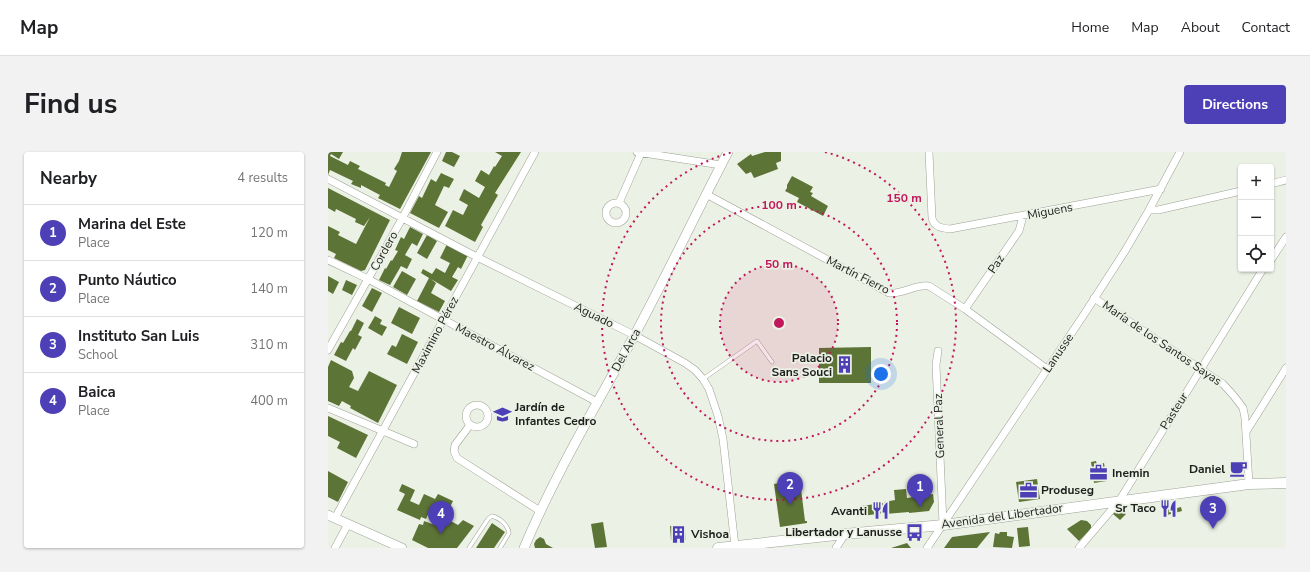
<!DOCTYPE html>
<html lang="en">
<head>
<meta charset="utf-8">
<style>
  body { margin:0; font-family:"Nunito Sans",sans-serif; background:#f2f2f2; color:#202124 }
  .controls { position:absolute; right:12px; top:12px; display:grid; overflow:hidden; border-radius:4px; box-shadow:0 1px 3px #0004 }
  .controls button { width:36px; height:36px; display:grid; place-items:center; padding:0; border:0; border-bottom:1px solid #e0e0e0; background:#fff; color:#202124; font:20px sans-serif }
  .you { position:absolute; left:553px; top:222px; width:14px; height:14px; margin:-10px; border:3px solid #fff; border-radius:50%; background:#1a73e8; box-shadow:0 0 0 6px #1a73e833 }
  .badge { display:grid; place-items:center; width:26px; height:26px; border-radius:50%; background:#4d3fb6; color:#fff; font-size:13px; font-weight:700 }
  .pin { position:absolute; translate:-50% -33px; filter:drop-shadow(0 1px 2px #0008) }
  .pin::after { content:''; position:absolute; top:21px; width:14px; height:12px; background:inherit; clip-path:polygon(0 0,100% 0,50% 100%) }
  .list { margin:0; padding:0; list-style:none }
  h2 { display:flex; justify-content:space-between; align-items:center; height:52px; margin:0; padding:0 16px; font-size:17px }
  h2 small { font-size:13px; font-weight:400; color:#757577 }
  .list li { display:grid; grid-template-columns:26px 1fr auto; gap:12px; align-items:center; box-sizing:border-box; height:56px; padding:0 16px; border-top:1px solid #e0e0e0 }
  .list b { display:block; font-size:15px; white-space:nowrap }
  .list p { margin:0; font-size:13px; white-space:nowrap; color:#757577 }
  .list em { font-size:13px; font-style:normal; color:#757577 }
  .icon { flex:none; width:22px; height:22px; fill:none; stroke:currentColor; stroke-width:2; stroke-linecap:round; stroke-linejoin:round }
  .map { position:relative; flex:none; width:958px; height:396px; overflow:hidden; border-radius:4px }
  header { display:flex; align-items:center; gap:24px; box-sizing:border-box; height:56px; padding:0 20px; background:#fff; border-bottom:1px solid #e0e0e0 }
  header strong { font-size:19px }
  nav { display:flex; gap:22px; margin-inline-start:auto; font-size:14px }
  .intro { display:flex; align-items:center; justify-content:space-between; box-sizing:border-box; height:96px; padding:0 24px }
  h1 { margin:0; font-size:28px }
  .button { padding:10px 18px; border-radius:4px; background:#4d3fb6; color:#fff; font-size:14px; font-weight:700 }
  main { display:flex; gap:24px; padding:0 24px }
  aside { flex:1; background:#fff; border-radius:4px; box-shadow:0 1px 3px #0004 }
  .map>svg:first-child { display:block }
  .building { fill:#5d7437 }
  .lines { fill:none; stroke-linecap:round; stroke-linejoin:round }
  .lane-casing { stroke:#9ca195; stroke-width:4.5 }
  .street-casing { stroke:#9ca195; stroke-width:8 }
  .secondary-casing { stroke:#9ca195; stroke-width:10 }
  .primary-casing { stroke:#9ca195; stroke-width:11 }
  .lane { stroke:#fff; stroke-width:3.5 }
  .street { stroke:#fff; stroke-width:7 }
  .secondary { stroke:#fff; stroke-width:9 }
  .primary { stroke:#fff; stroke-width:10 }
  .ring { fill:none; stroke:#c2185b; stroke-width:2; stroke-dasharray:2 4 }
  .labels { text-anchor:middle; stroke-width:3.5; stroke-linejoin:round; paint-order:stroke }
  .street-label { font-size:12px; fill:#1d1f1b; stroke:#ecf1e5 }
  .poi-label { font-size:12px; font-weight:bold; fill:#1d1f1b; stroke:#ecf1e5; text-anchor:end }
  .centre { fill:#c2185b; stroke:#ecf1e5; stroke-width:2 }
  .ring-label { font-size:12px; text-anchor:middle; font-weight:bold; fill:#c2185b; stroke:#ecf1e5; stroke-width:3.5; stroke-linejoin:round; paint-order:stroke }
</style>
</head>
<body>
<header>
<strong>Map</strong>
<nav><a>Home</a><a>Map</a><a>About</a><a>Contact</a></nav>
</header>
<div class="intro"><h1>Find us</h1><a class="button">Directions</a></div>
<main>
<aside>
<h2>Nearby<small>4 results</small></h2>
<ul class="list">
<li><span class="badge">1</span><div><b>Marina del Este</b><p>Place</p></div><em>120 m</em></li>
<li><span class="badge">2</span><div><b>Punto Náutico</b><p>Place</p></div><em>140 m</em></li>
<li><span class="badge">3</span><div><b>Instituto San Luis</b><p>School</p></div><em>310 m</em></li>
<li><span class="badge">4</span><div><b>Baica</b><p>Place</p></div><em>400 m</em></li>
</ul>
</aside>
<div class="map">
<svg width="958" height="396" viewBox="0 0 958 396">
  <rect width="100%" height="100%" fill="#ecf1e5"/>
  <!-- building -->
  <path class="building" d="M0 0H15L11 7 3 2 2 4 20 13 22 9 32 14 30 17 58 31 57 33 61 35 69 19 66 17 71 9 74 0H103L72 57 50 46 52 43 33 33V36L23 32 25 29 2 18 0 23Z
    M118 0H124L132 4 126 15 114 9Z
    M167 0H193L167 41 170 43 153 73 155 75 147 90 117 74 125 58 135 63 140 53 131 48 136 37 151 46 157 35 147 29 153 18 161 23 166 14 167 15 174 4Z
    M437 0H453V9L448 11 450 17 426 26 423 20 418 22 409 12 423 2 424 4Z
    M113 21 126 27 121 36 116 34 107 53 120 60 111 76 82 61 91 44 94 46 103 27 108 30Z
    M464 24 485 35 482 40 485 41 483 44 500 54 495 64 469 50 471 46 457 39 459 36V33Z
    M0 36 62 68 37 118 33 119 6 106 8 102 0 98V74L12 80 10 83 28 92 42 65 36 74 27 70 28 67 8 57 7 60 0 56Z
    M82 75 95 82 89 94 84 91 77 103 84 107 79 117 73 114 62 133 51 128 57 116 58 117 63 108 64 109 70 99 67 98 73 85 76 87Z
    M99 83 109 89 99 107 89 101Z
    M119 92 140 103 133 117 130 115 124 125 130 128 123 139 103 127 108 131 103 141 117 149 111 160 89 149 101 126 93 121 95 117 104 122 108 116 117 121 122 111 112 106Z
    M74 119 88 127 79 143 65 135Z
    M0 124 11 130 5 142 0 139Z
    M18 128 29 133 24 143 14 138Z
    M44 136 54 141 44 160 34 154Z
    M71 155 92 166 84 182 63 171Z
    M47 164 54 168 52 172 59 175 54 184 40 176Z
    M29 167 36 171 30 183 34 185 27 198 25 196 18 209 6 203 13 190 15 191 22 179H23Z
    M74 182 90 190 79 212 59 202 64 193 68 195Z
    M543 195V231H491V196Z
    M3 208 24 219 26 226 21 235 30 239 41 219 69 233 50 271 22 256 23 254 14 249 11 254 0 249V215Z
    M0 264 40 283 28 306 9 296 12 290 0 284Z
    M768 309 769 313 776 311 779 329 766 331 763 310Z
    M0 319 20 330 10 350 0 345Z
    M709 327 712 347 691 350 688 330Z
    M462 329 463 338 473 337 477 369H479V371L452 375 446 332Z
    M74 332 87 338 82 349 91 353 96 342 107 347 110 342 125 349 120 359 105 352 98 367 93 365 92 368 69 358 77 342 71 339Z
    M578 337 579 346 605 342 606 350 601 359 581 361V360L557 362 556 350 567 348 566 338Z
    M555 351 556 361 534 364 533 354Z
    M843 351 845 357 853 355 854 359 839 363 836 353Z
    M791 355 798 362 792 368 785 362Z
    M121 368 130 373 135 368 146 374 129 396H100L84 388 91 372 95 373 96 369 115 376Z
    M753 368 759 369 763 373V377L751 389 739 377Z
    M275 370 279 395 267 396 263 372Z
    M164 371 177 380 166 396H148Z
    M351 373V377L357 376 358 388H343L342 374Z
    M700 375 702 394 691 395 689 376Z
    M662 380 649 396H616L624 385Z
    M672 380H679V384L686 385 684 396 665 395 667 381 671 382Z
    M212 385 216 387 218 392 225 396H207L206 392 208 388Z
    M579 391 583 396H563Z"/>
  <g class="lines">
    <defs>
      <path id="lane" d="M375 227 429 189 444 210
        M141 396 160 367 164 364C172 366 180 373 181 381L172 396"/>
      <path id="street" d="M309 0 393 13
        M601 0 604 66C606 75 613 76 622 77L833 37
        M0 27 149 105 306 183 357 211 367 218 375 227 381 237 390 264 395 287 407 394
        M943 32 958 28
        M378 42 561 141C577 142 587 132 601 134L637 157 719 217
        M278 61a10 10 0 1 1 20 0a10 10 0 1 1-20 0Z
        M291 51 313 1
        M821 58H830L913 39
        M0 108 40 127 269 250
        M943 108 958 85
        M766 146 895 232 906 244 915 256 917 266 921 332
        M637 157 691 79 695 64
        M0 198 75 65 109 0
        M610 199 608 213 615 372
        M138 264a11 11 0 1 1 22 0a11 11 0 1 1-22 0Z
        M0 256 86 292
        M142 273 127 293 126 299 129 306 212 359
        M918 280 958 216
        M7 366 207 0
        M7 396 20 372
        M508 396 517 382
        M599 396 755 164 797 99 821 58 852 0
        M751 396 791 349 935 117"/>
      <path id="secondary" d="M0 363 74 396
        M196 396C227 322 268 254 306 184 339 123 368 61 400 0"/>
      <path id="primary" d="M390 396 517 382 615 373 921 332 958 331"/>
    </defs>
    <!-- lane casing -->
    <use href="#lane" class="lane-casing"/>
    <!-- street casing -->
    <use href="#street" class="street-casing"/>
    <!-- secondary casing -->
    <use href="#secondary" class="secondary-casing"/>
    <!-- primary casing -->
    <use href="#primary" class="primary-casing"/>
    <!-- lane -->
    <use href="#lane" class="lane"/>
    <!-- street -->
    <use href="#street" class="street"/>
    <!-- secondary -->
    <use href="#secondary" class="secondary"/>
    <!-- primary -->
    <use href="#primary" class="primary"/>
  </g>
  <!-- distance rings -->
  <circle cx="451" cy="171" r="59" fill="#c2185b" fill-opacity=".12"/>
  <g class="ring">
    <circle cx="451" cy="171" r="59"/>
    <circle cx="451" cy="171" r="118"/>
    <path d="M497 0A177 177 0 1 1 405 0"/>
  </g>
  <!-- icons -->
  <defs>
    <symbol id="building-bare" viewBox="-9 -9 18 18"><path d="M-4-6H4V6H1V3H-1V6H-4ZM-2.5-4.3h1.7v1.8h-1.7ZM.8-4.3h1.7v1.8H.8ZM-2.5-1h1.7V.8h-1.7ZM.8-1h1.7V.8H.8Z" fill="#4d3fb6" stroke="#ecf1e5" stroke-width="2.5" paint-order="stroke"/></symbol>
    <symbol id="school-bare" viewBox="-9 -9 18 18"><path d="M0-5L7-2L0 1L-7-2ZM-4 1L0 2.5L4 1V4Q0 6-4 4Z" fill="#4d3fb6" stroke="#ecf1e5" stroke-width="2.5" paint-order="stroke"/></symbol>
    <symbol id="cafe-bare" viewBox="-9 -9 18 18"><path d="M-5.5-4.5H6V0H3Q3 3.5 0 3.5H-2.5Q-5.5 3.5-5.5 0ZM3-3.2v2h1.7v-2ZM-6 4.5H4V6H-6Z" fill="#4d3fb6" stroke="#ecf1e5" stroke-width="2.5" paint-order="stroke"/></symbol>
    <symbol id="office-bare" viewBox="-9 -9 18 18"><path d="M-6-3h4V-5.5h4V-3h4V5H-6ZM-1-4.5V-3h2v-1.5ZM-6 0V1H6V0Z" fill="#4d3fb6" stroke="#ecf1e5" stroke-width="2.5" paint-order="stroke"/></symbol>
    <symbol id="restaurant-bare" viewBox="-9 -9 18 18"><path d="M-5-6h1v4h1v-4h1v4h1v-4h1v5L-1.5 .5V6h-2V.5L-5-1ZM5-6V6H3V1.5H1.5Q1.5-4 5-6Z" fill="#4d3fb6" stroke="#ecf1e5" stroke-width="2.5" paint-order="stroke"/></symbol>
    <symbol id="bus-bare" viewBox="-9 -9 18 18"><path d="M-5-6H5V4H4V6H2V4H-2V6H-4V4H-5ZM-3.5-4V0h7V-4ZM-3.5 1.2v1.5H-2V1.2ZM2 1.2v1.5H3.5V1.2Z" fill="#4d3fb6" stroke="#ecf1e5" stroke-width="2.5" paint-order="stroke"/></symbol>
  </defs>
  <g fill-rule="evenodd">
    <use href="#building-bare" x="504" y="200" width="25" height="25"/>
    <use href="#school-bare" x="162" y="250" width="25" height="25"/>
    <use href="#cafe-bare" x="898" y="304" width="25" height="25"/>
    <use href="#office-bare" x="758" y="308" width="25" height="25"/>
    <use href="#office-bare" x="688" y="326" width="25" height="25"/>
    <use href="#restaurant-bare" x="828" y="344" width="25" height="25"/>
    <use href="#restaurant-bare" x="540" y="346" width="25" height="25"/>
    <use href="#bus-bare" x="574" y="368" width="25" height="25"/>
    <use href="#building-bare" x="338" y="370" width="25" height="25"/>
  </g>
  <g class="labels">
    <!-- street labels -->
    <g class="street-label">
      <text transform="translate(722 59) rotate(-11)" y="4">Miguens</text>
      <text transform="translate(56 99) rotate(-61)" y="4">Cordero</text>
      <text transform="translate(668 112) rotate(-56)" y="4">Paz</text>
      <text transform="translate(530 123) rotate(27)" y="4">Martín Fierro</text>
      <text transform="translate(266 163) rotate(26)" y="4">Aguado</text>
      <text transform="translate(107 183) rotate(-62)" y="4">Maximino Pérez</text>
      <text transform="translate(834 191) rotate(34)" y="4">María de los Santos Sayas</text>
      <text transform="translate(167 195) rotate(28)" y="4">Maestro Álvarez</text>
      <text transform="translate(298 198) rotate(-61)" y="4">Del Arca</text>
      <text transform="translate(730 201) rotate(-56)" y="4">Lanusse</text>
      <text transform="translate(846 259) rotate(-58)" y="4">Pasteur</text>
      <text transform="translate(611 274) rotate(-92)" y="4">General Paz</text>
      <text transform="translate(674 364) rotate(-8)" y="4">Avenida del Libertador</text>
    </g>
    <!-- poi labels -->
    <g class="poi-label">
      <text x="504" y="210">Palacio<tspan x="504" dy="14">Sans Souci</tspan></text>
      <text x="187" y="259" text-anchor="start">Jardín de<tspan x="187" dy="14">Infantes Cedro</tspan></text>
      <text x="897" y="321">Daniel</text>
      <text x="784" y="325" text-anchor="start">Inemin</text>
      <text x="713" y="342" text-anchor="start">Produseg</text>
      <text x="828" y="360">Sr Taco</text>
      <text x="539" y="363">Avanti</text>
      <text x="574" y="384">Libertador y Lanusse</text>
      <text x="363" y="386" text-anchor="start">Vishoa</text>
    </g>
  </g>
  <circle cx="451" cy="171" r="6" class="centre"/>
  <g class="ring-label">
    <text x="576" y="50">150 m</text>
    <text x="451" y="57">100 m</text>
    <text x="451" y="116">50 m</text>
  </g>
</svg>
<div class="controls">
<button>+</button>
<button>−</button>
<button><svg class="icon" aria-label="locate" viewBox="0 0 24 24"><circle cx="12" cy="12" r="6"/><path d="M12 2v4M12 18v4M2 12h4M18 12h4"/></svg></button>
</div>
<div class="you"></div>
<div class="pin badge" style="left:592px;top:355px">1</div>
<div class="pin badge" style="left:462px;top:353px">2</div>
<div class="pin badge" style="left:885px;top:377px">3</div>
<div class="pin badge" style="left:113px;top:382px">4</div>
</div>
</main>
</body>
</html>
